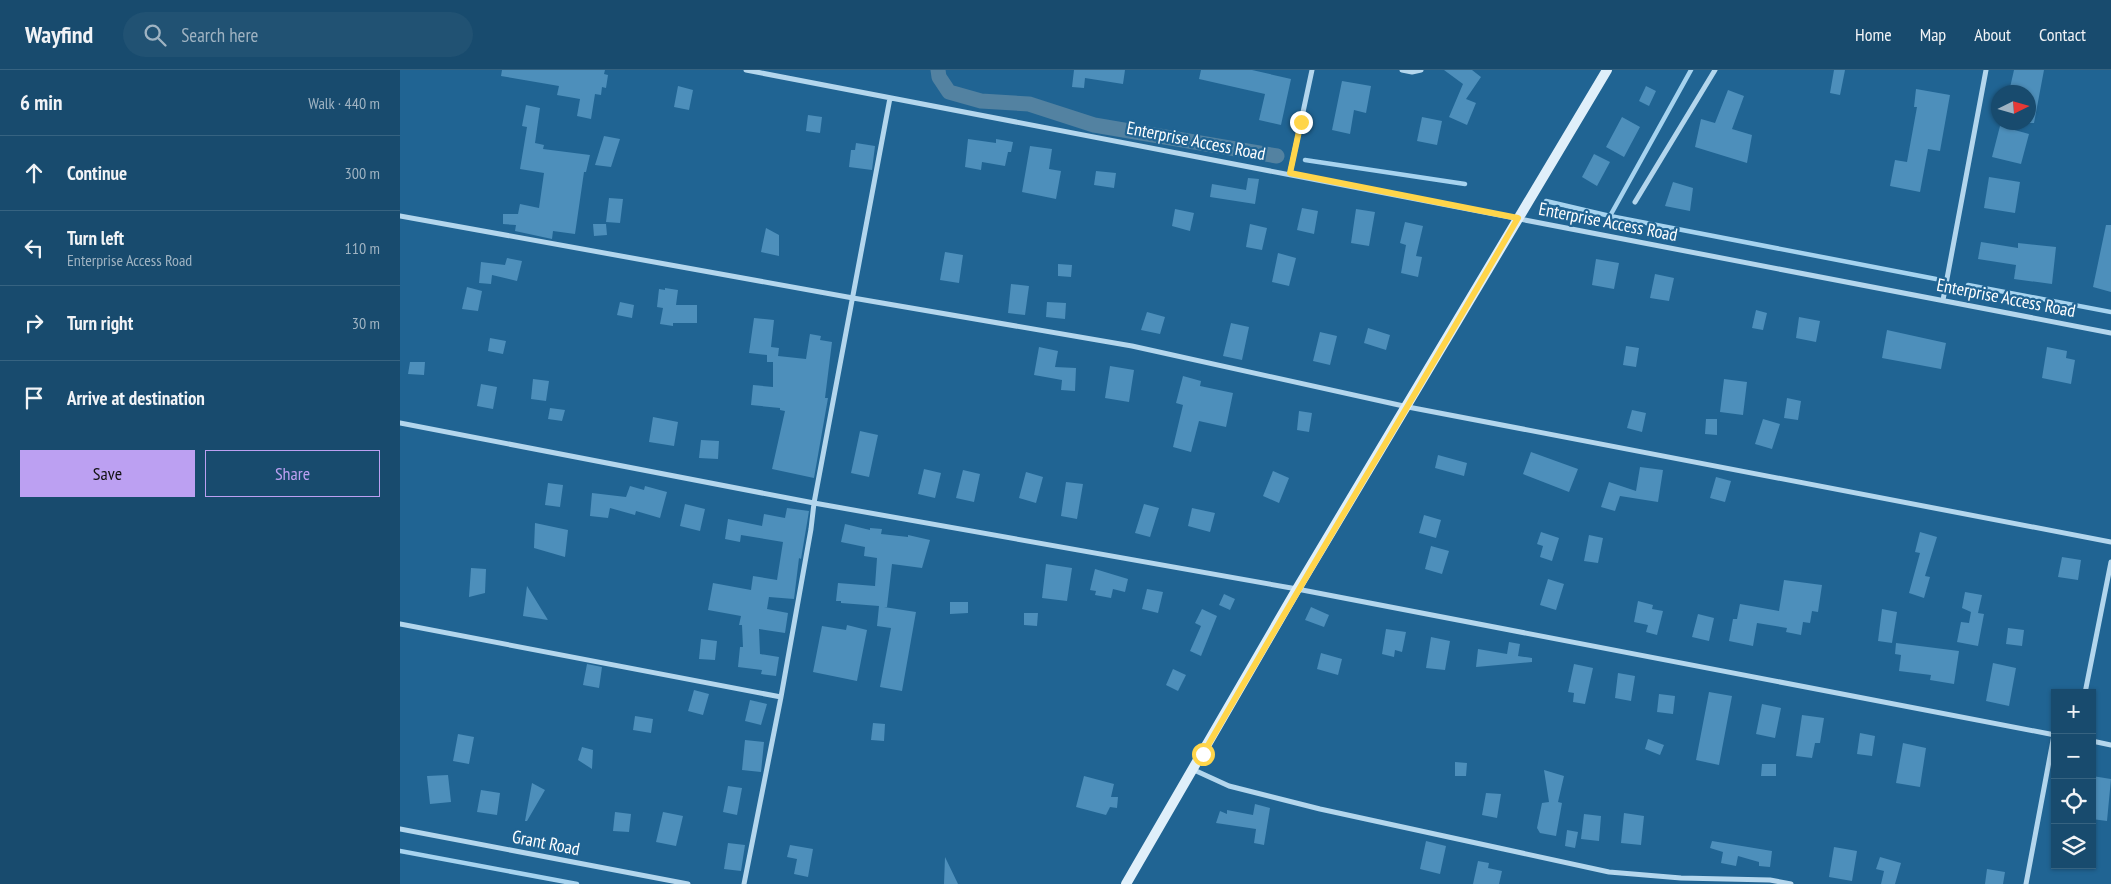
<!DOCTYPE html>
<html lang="en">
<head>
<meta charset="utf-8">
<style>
  body { margin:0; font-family:"PT Sans Narrow",sans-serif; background:#215273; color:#f1f3f6 }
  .controls { position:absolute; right:15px; bottom:15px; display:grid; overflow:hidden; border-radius:0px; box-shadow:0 1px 4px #0004 }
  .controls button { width:45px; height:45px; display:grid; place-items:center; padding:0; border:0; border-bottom:1px solid #366381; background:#184b6e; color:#f1f3f6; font:25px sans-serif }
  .compass { position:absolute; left:1591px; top:15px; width:45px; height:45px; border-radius:50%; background:#184b6e; box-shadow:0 1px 4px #0004; rotate:85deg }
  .stop { position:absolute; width:15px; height:15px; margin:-11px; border:4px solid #ffd54a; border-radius:50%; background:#fff }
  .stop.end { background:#ffd54a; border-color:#fff; box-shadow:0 1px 5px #0008 }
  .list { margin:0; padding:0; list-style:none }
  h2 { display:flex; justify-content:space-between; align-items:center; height:65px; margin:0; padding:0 20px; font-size:21px }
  h2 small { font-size:16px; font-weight:400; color:#9fb3c2 }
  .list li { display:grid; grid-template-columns:32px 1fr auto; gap:15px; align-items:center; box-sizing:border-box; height:75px; padding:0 20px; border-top:1px solid #366381 }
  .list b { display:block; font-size:19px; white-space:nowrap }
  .list p { margin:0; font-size:16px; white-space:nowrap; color:#9fb3c2 }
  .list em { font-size:16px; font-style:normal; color:#9fb3c2 }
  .actions { display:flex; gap:10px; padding:15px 20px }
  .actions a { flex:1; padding:11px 0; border:1px solid #bca0f2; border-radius:0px; text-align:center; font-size:18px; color:#bca0f2 }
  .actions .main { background:#bca0f2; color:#111 }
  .icon { flex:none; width:28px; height:28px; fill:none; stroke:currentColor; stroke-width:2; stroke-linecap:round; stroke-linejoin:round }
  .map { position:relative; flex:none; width:1711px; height:814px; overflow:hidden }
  header { display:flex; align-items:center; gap:30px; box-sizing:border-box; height:70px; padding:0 25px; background:#184b6e; border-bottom:1px solid #366381 }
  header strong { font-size:24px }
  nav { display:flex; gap:28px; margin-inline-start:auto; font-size:18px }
  .search { width:350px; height:45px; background:#215273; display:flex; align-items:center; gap:12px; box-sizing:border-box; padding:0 18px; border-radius:28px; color:#9fb3c2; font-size:19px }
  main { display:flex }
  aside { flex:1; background:#184b6e }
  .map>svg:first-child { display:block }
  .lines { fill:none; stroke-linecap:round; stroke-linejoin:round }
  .stream { stroke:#a6d3ef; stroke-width:4.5 }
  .canal { stroke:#5382a1; stroke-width:15 }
  .building { fill:#4d8fbb }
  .minor { stroke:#b3d6ed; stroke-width:5 }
  .secondary { stroke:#dfeffa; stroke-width:10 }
  .route { stroke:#ffd54a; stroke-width:6 }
  .labels { text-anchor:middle; stroke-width:4.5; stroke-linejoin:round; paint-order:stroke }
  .street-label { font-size:18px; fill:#fff; stroke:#206493 }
</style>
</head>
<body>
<header>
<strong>Wayfind</strong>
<div class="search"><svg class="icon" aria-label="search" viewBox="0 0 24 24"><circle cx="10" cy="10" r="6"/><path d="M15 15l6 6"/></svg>Search here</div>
<nav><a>Home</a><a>Map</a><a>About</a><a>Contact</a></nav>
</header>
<main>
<aside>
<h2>6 min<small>Walk · 440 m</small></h2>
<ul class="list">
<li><svg class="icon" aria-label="ahead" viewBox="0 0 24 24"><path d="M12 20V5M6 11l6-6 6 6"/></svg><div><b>Continue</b></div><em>300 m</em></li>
<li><svg class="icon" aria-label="left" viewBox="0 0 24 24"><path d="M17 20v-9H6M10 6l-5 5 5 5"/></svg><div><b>Turn left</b><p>Enterprise Access Road</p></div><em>110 m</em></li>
<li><svg class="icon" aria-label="right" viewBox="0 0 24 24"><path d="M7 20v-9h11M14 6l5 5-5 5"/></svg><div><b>Turn right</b></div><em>30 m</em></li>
<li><svg class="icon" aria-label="arrive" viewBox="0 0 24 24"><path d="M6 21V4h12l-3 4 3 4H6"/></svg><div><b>Arrive at destination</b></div></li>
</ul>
<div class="actions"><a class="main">Save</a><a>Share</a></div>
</aside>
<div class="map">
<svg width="1711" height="814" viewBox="0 0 1711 814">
  <rect width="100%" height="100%" fill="#206493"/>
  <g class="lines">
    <!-- stream -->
    <path class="stream" d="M905 90 1065 114
      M1146 131 1210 146 1536 209
      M1210 146 1291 0
      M1568 215 1711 242
      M0 781 177 814"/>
    <!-- canal -->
    <path class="canal" d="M538 0 539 7 549 22 581 31 629 34 694 55 877 86"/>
  </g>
  <!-- building -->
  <path class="building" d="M102 0H205L204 4 208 5 206 18 202 17 201 25 195 24 191 49 177 46 180 29 157 25 159 16 101 6Z
    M674 0H725L723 14 685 8 684 18 672 17Z
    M801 0H852L891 9 881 55 859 50 865 24 799 9Z
    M1044 0H1072L1081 7 1066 29 1076 33 1067 55 1049 47 1063 14Z
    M1434 0H1445L1440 25 1430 23Z
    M1614 0H1644L1634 53H1628V22H1609Z
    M942 11 971 16 966 43 954 40 950 64 932 60Z
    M278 16 293 20 289 40 274 37Z
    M1246 16 1256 21 1249 36 1239 31Z
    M1516 19 1550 25 1540 81 1528 79 1520 122 1490 116 1495 90 1507 92 1517 37H1514Z
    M1328 20 1344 26 1332 59 1352 65 1347 93 1295 77 1301 49 1315 53Z
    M126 35 140 38 135 73 144 75 143 79 190 85 186 102H184L175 164 153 161 152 169 115 161 116 155 103 154V144H118L120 134 139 138 144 103 120 99 127 57 122 56Z
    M408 45 422 47 420 63 406 61Z
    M1022 47 1042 51 1037 75 1017 71Z
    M1222 47 1240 57 1224 87 1206 77Z
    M1600 56 1629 64 1621 94 1592 87Z
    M204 66 220 69 211 97 195 95Z
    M568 69 596 73V69L613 72 611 82H608L605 96 582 92 581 100 565 97Z
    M456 73 475 76 472 100 449 97 451 80H455Z
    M630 76 652 79 649 99 661 101 656 129 622 122Z
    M1194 84 1210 92 1197 116 1182 107Z
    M696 101 716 103 714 118 694 115Z
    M1589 107 1620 112 1615 143 1584 138Z
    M848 108 859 109 855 134 810 127 812 114 846 120Z
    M1273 112 1293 118 1290 141 1265 136Z
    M209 128 223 129 220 153 206 152Z
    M902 138 918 141 914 164 897 160Z
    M775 139 794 143 790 161 772 156Z
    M956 139 975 142 969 176 951 173Z
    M1005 152 1023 156 1016 186 1022 187 1018 207 1001 203 1006 175 1000 173Z
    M193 154H206L207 165 194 166Z
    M850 154 867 158 862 180 846 177Z
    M1706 155H1711V222L1693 217Z
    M366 158 379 165V186L361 182Z
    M1581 172 1618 178V173L1656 177 1652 214 1614 209 1616 195 1578 189Z
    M545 182 563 185 559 213 540 210Z
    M878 183 896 188 889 216 872 212Z
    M107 188 122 191 117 211 92 205 91 214 79 213 81 192 105 195Z
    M1196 189 1219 193 1214 219 1192 215Z
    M658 194 672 195 671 207 658 206Z
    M1255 204 1274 208 1269 231 1250 228Z
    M611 214 629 216 625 245 608 243Z
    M67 217 82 221 78 241 62 239Z
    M265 218 278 220 276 235H297V253H273V256L260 254 263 238 257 237 259 219 265 220Z
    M220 232 234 235 232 248 217 245Z
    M647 232 666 233 665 249 646 247Z
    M1356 240 1367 243 1363 260 1352 258Z
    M747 242 765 247 760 264 741 260Z
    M1399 247 1420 251 1416 272 1396 268Z
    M354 248 374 250 371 277 379 278 378 286 406 289 410 264 421 266 420 270 432 272 425 328H428L414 408 372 399 385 341 380 340V338L351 335 353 315 373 317V292H367V285L349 283Z
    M831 253 849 257 842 290 823 286Z
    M968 258 990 265 986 280 964 273Z
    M1487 260 1546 273 1541 299 1482 288Z
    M920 262 937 266 930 295 913 291Z
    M90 268 106 271 103 284 88 281Z
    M1226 276 1239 278 1236 297 1223 295Z
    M639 277 658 281 655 297 676 298 675 321 661 320 662 310 634 305Z
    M1647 277 1667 281 1666 288 1675 290 1671 314 1642 308Z
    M10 292H25L24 305 8 304Z
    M710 296 734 300 729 332 705 328Z
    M783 306 801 311 800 316 833 323 826 357 799 351 791 382 773 377 783 335 776 333Z
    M133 309 149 311 146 331 131 329Z
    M1324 309 1347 312 1343 345 1320 342Z
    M81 314 97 317 93 339 77 336Z
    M1387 328 1401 331 1398 350 1384 348Z
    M150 338 165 340 162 351 148 349Z
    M1232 340 1246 343 1242 362 1227 358Z
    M899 341 912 343 909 362 897 360Z
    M253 347 278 352 274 376 249 372Z
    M1306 349H1317V365L1305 364Z
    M1363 349 1380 354 1372 379 1355 374Z
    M460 361 478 365 469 407 451 403Z
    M301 370 319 371 318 389 299 388Z
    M1131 382 1178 399 1169 422 1123 404Z
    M1038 385 1067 393 1064 406 1035 398Z
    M1240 397 1263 400 1258 432 1220 426 1215 441 1201 437 1209 412 1236 421Z
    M524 399 541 403 535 428 518 424Z
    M563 400 580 404 574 432 556 428Z
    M873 401 889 408 879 433 863 426Z
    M626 402 643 407 636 433 619 428Z
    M1316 407 1331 411 1325 432 1310 428Z
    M666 412 683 414 677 449 661 446Z
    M148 413 163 415 160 437 145 435Z
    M230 416 244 420 245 416 267 422 260 448 236 441 235 445 210 438 208 448 190 446 192 423 226 427Z
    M285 434 305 439 300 461 280 456Z
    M744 434 759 438 750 467 735 463Z
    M387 438 409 441 401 489 399 488 394 529 369 527 367 539 388 543 385 563 359 559 360 584 379 587 376 606 361 604 362 600 338 597 340 577H343L342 555H339L341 546 308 540 313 513 351 520 353 506 377 510 383 472 341 465 340 472 325 469 328 449 362 456 364 444 385 448Z
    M792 438 815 443 810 462 788 456Z
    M1024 445 1041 450 1036 468 1019 463Z
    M135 453 168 460 165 487 134 478Z
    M445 454 470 460V458L482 459 481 464 508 467V465L530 470 522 498 492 494 487 537H484L516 542 502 621 480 617 491 558 477 556 479 536 441 533V531H436L438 513 475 516 477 488 464 486 465 477 441 472Z
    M1141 462 1159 468 1152 491 1140 487 1143 476 1137 474Z
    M1520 462 1537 467 1525 506 1530 507 1524 528 1509 523 1520 483 1515 482Z
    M1189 465 1203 468 1198 493 1184 491Z
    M1031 476 1049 481 1042 504 1025 499Z
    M1662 487 1681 490 1678 510 1658 507Z
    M646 494 672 498 667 531 642 528Z
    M71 498 86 499 85 523 69 527Z
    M695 499 728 509 725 522 713 519 711 528 695 525 696 521 690 520Z
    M1148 509 1164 514 1156 540 1140 535Z
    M1384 510 1422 515 1418 542 1412 541 1410 553 1403 552 1401 565 1386 562 1387 558 1357 553 1353 576 1329 571 1333 549H1337L1340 534 1379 541Z
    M127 516 148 550 123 546Z
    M747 519 763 522 758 543 742 539Z
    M1565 522 1582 525 1578 543 1584 544 1578 576 1557 572 1561 552 1569 553 1571 542 1562 538Z
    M824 524 835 529 830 540 819 535Z
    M1238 531 1253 535 1252 539 1263 541 1257 565 1246 562 1248 555 1234 552Z
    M550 532H568V543L550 544Z
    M911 537 929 545 924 557 905 550Z
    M802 539 817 546 801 586 790 581 801 556 795 553Z
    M1482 539 1497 542 1492 573 1478 571Z
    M624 543H638L637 556 624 555Z
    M1298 544 1314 548 1309 571 1292 567Z
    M447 555 467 560 457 611 413 602 422 556 446 560Z
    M1608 558 1624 560 1622 576 1606 574Z
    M986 559 1006 562 1002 582 995 580 994 587 982 584Z
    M1031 567 1050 571 1045 600 1026 598Z
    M301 569 317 571 315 590 299 589Z
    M1109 572 1120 574 1118 586 1132 588V592L1076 597 1078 579 1107 584Z
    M1496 573 1559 581 1554 614 1530 610 1531 605 1499 601 1501 585 1495 584Z
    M921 583 942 589 938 605 917 599Z
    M1593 593 1616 598 1609 636 1586 631Z
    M187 594 202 597 199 618 183 615Z
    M1174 594 1193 598 1185 634 1173 632 1174 623 1168 622Z
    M773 599 786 605 778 621 766 615Z
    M1218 603 1235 606 1231 631 1215 628Z
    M294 620 309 624 303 645 288 641Z
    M1309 622 1332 626 1319 695 1296 690Z
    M1259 624 1275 626 1273 644 1257 642Z
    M350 630 367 634 361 655 345 651Z
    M1362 634 1381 638 1375 668 1356 664Z
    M1402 645 1424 648 1420 673H1415L1412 688 1396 686Z
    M235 646 253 649 251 663 233 660Z
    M473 653 485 654 484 671 471 670Z
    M1460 663 1475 666 1472 686 1457 684Z
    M58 664 74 667 69 694 53 691Z
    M1248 669 1264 675 1260 685 1245 679Z
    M345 670 364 672 361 702 342 700Z
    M1503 673 1526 678 1520 717 1496 713Z
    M182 677 193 680 192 699 178 690Z
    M1055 692 1067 693 1066 706H1055Z
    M1362 694H1376V706H1361Z
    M1144 700 1164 706 1158 732 1162 733 1156 766 1140 763 1137 758 1142 733 1149 732Z
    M48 705 51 732 30 734 27 706Z
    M684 706 714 714 711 727H718L717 738 710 737 706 745 676 737Z
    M1692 706 1711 709 1707 751 1692 749Z
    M132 713 145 720 127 751H125Z
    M328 716 342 718 337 745 323 742Z
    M81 720 100 723 97 745 77 742Z
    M1086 723 1101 724 1097 748 1082 745Z
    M855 734 870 738 864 775 854 773 856 759 816 753 820 741 827 744V740L853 745Z
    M215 742 231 744 229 762 213 761Z
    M263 742 283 746 276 776 256 772Z
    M1224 743 1244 746 1241 775 1221 773Z
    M1184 744 1201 746 1199 771 1181 769Z
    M1167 760 1178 762 1175 778 1165 776Z
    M1026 771 1046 776 1040 804 1020 799Z
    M1312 771 1372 781 1370 797 1359 796V792L1338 786 1336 796 1321 793 1323 782 1310 778Z
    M328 773 345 775 341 801 324 799Z
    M390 775 413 779 408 807 394 804 397 789 387 787Z
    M1434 777 1457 781 1452 811 1429 807Z
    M545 787 558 814H544Z
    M1480 787 1501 793 1495 814H1481L1484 801 1476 799Z
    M1078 791 1089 793 1088 798 1102 801 1099 814H1073Z
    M1587 799 1605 802 1603 814H1585Z"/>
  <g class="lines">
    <!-- minor -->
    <path class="minor" d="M346 0 1711 263
      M1002 0 1012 2 1021 0
      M890 103 912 0
      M1235 132 1315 0
      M0 146 453 228 732 276 1008 337 1711 472
      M1543 230 1586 0
      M0 353 414 433 897 519 1655 665
      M0 554 381 627
      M1685 623 1711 492
      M1692 671 1711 675
      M794 700 829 716 920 739 1209 802 1281 808 1370 810 1391 814
      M0 759 288 814
      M344 814 381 627 411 459 414 433 490 28
      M1626 814 1654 665"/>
    <!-- secondary -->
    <path class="secondary" d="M726 814 897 519 1207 0"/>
  </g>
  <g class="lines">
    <!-- route -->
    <path class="route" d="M803 684C906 504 1014 328 1118 148L890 103 901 52"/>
  </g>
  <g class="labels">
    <!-- street labels -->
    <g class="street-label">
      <text transform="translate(796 71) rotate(11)" y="6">Enterprise Access Road</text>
      <text transform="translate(1208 152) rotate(11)" y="6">Enterprise Access Road</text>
      <text transform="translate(1606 228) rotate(11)" y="6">Enterprise Access Road</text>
      <text transform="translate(146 773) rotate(11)" y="6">Grant Road</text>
    </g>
  </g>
</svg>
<div class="controls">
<button>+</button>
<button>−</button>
<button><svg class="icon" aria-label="locate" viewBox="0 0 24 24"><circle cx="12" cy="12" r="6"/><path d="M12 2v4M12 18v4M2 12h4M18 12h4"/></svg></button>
<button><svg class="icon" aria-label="layers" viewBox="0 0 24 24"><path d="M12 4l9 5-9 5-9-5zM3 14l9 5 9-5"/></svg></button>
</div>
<svg class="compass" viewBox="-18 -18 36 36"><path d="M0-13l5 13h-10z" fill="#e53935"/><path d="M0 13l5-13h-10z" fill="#9fb3c2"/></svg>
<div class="stop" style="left:803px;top:684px"></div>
<div class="stop end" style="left:901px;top:52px"></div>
</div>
</main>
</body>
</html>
